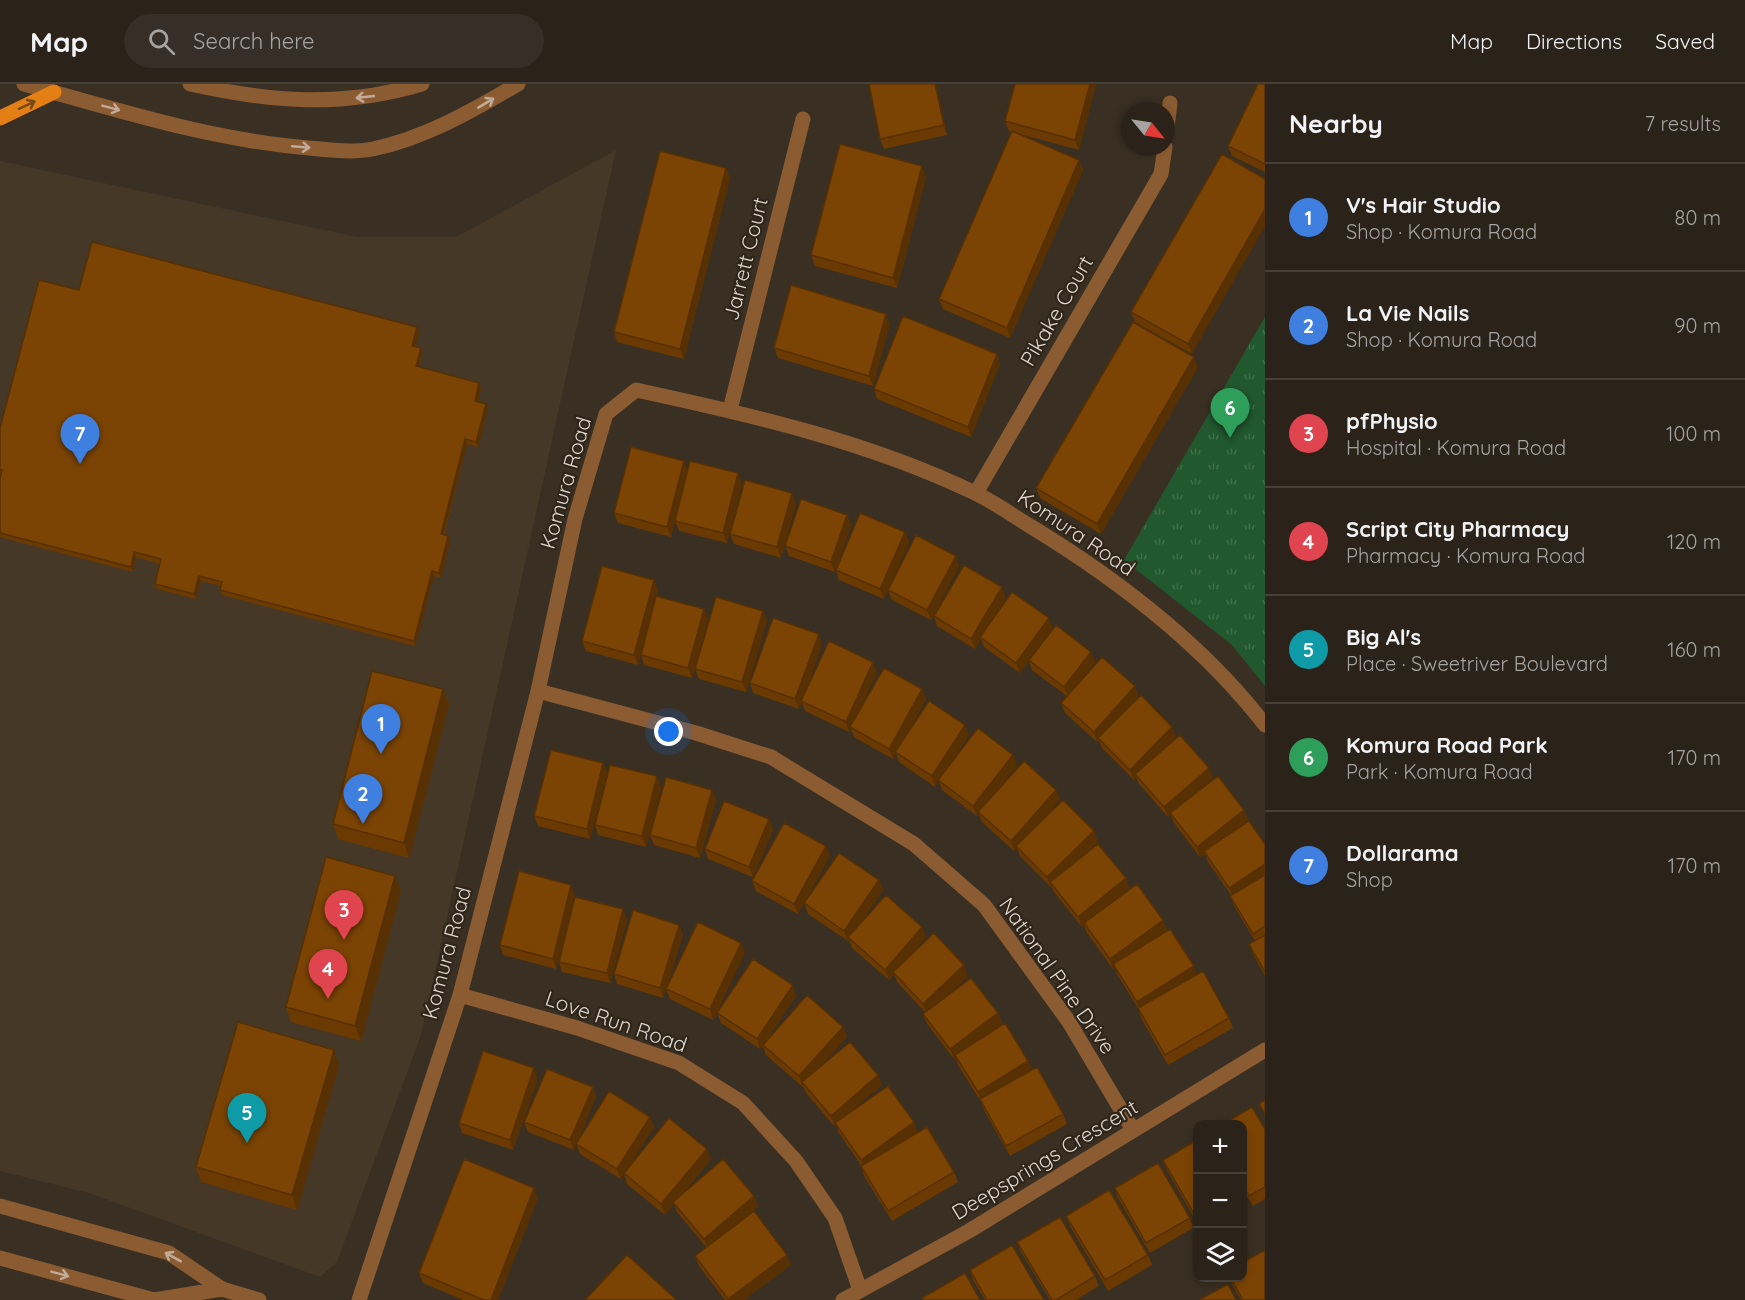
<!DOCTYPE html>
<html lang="en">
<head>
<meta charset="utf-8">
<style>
  body { margin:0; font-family:Quicksand,sans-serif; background:#372f27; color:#f1f3f6 }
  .controls { position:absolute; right:18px; bottom:18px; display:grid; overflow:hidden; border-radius:12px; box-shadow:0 3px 9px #0003 }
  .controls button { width:54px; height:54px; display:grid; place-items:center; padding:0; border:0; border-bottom:2px solid #474039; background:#2b231a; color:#f1f3f6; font:30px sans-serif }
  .compass { position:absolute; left:1121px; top:18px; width:54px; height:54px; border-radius:50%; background:#2b231a; box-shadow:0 3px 9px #0003; rotate:120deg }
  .you { position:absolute; left:669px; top:648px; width:21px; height:21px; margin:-15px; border:4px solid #fff; border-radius:50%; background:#1a73e8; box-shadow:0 0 0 9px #1a73e833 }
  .badge { display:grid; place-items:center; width:39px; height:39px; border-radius:50%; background:#d93025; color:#fff; font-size:20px; font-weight:700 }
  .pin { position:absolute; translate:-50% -50px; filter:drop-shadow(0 2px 3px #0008) }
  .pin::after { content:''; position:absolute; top:32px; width:21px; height:18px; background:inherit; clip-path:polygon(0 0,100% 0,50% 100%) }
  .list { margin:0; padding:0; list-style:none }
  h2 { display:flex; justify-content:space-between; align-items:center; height:78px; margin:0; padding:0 24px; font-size:26px }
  h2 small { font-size:20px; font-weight:400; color:#a6a4a2 }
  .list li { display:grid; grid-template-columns:39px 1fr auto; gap:18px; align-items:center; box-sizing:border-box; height:108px; padding:0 24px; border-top:2px solid #474039 }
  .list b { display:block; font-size:22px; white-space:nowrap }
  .list p { margin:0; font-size:20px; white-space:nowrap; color:#a6a4a2 }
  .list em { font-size:20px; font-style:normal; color:#a6a4a2 }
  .icon { flex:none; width:33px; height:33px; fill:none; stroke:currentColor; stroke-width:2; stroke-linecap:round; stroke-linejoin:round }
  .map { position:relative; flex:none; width:1265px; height:1216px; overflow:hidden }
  header { display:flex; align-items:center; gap:36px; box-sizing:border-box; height:84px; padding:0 30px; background:#2b231a; border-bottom:2px solid #474039 }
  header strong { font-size:28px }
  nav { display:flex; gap:33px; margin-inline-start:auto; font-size:21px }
  .search { width:420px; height:54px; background:#372f27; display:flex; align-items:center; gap:15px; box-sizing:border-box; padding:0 21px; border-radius:33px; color:#a6a4a2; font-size:22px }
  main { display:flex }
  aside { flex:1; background:#2b231a }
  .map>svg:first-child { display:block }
  .built { fill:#463826 }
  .park { fill:url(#park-tufts) }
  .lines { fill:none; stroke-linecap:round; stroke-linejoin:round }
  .minor { stroke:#8b5b32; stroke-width:15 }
  .major { stroke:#e37f14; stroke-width:15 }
  .wall { fill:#6b3a03 }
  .shaded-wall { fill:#573003 }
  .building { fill:#7c4404; stroke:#573003; stroke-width:1.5 }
  .oneway { stroke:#c1ac98 }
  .oneway2 { stroke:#774917 }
  .labels { text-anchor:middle; stroke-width:4.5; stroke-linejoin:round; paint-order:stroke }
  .street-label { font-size:21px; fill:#ded7cf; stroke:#2f2519 }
</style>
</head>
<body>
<header>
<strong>Map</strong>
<div class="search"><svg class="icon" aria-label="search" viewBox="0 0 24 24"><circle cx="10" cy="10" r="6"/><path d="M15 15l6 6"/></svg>Search here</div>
<nav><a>Map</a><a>Directions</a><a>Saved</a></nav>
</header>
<main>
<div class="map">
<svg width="1265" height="1216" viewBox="0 0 1265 1216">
  <defs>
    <pattern id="park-tufts" width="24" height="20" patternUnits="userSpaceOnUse" patternTransform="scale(1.5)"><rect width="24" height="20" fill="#21582d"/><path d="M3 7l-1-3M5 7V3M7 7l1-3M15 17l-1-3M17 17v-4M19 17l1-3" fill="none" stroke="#416f4a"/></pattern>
  </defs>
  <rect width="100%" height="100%" fill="#392f22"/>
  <!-- built -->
  <path class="built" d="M616 66 421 951 337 1178 320 1193 89 1109 0 1087V77L357 153H456Z"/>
  <!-- park -->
  <path class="park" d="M1265 233V602L1232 561 1124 476Z"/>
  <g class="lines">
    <!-- minor -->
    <path class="minor" d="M24 0C118 26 211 56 309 64 329 66 352 69 373 65 425 54 472 27 518 0
      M190 0C271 18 341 24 422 0
      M1166 52 1170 19
      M730 326 803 35
      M976 409 1161 90 1165 63
      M538 607 696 649 771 673 914 760 984 821 1069 938 1133 1046
      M460 911 577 944 679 979 743 1019 796 1077 835 1134 860 1206
      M0 1122 169 1169 222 1205 259 1216
      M0 1174 154 1216 222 1205
      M359 1216 460 911 538 607 575 435 606 330 636 306C752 331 869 358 975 409 994 418 1012 431 1030 442 1117 495 1202 559 1265 641
      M843 1216 969 1147 1265 966"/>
    <!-- major -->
    <path class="major" d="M0 34 54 8"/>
  </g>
  <!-- wall -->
  <path class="wall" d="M869 0H936L947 51 884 65 880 55Z
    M1096 0 1079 66 1016 49 1079 76 1083 86 1010 254 943 225 939 215 1012 48 1009 47 1005 37Z
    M1265 0V88L1232 72 1228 62Z
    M1222 70 1192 270 1135 238 1131 228Z
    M726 84 730 94 684 275 617 258 614 248Z
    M926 93 897 204 815 182 811 171Z
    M79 206 419 248 415 263 421 264 422 269 419 283 481 304 478 317 486 320 488 325 478 363 467 360 444 451 448 452 450 457 441 494 434 492 415 562 222 511 220 506 221 502 201 497 196 515 157 505 155 500 160 480 136 473 133 488 0 453V395L1 391 0 390V344Z
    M890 240 873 302 778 274 774 264Z
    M997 270 1000 280 971 353 877 315 874 305Z
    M1198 283 1101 450 1040 414 1036 404Z
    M688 387 742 399 727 459 679 447 675 437 685 397 671 453 618 439 614 429Z
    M796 419 781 474 734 460 730 450Z
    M847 431 851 441 835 488 789 472 785 462Z
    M905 448 909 458 888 505 959 482 931 536 892 516 888 506 884 515 839 496 836 486Z
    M658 506 638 581 586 567 582 557Z
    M1006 514 991 538 1052 544 1038 563 1091 568 1095 578 1079 598 1135 602 1138 612 1124 628 1176 653 1170 659 1213 694 1193 711 1244 726 1248 736 1234 747 1265 760V892L1253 870 1249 860 1255 857 1234 822 1231 811 1208 778 1205 770 1200 773 1174 739 1171 731 1168 733 1139 700 1136 693 1134 696 1102 664 1099 656 1097 658 1065 629 1061 619 1067 612 1032 586 1029 577 1020 589 984 563 981 555 975 565 937 542 934 532Z
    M704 525 708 535 692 594 644 581 641 571Z
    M763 527 767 537 746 608 699 595 695 585Z
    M822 560 804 612 877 588 856 633 922 605 926 615 902 659 969 651 948 683 1013 671 1017 681 993 712 1056 706 1060 716 1044 734 1094 747 1098 758 1084 771 1126 794 1129 804 1114 817 1167 846 1159 851 1197 891 1229 934 1233 944 1168 981 1141 934 1138 924 1117 890 1115 884 1113 885 1087 849 1084 841 1082 843 1054 808 1052 803H1051L1020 772 1017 764 1014 767 982 738 979 730 977 732 942 706 939 697 935 703 899 678 896 669 893 675 854 653 851 644 849 648 805 627 802 618 799 625 753 609 750 599Z
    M443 605 449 620 409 774 338 755 333 740Z
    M603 679 607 689 590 755 538 742 534 732Z
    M661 703 646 763 598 751 595 741Z
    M712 706 716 716 700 774 654 761 650 751Z
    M769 735 773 746 753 793 708 775 705 765Z
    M826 762 830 772 798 830 756 807 752 797Z
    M879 796 883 806 857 844 926 853 907 875 968 892 942 915 998 929 1002 939 985 952 1028 977 1032 986 1063 1030 1067 1040 1010 1072 984 1026 981 1018 958 981 956 974 954 975 927 940 923 930 925 928 897 898 894 890 889 896 852 864 849 855 848 857 808 830 804 819Z
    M401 807 361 957 291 938 286 923Z
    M575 811 556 885 503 871 500 861Z
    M627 835 610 899 562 888 559 878Z
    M679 841 683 851 663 914 617 900 614 890Z
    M745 869 713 936 670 915 666 905Z
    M796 912 766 957 843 943 847 953 819 984 878 991 882 1001 846 1031 914 1038 917 1048 954 1088 958 1098 892 1137 864 1092 861 1082V1081L839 1049 836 1040 834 1042 806 1009 803 1002V1003L766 971 763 962 760 965 721 939 717 929Z
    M334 966 339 981 297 1126 201 1098 196 1083Z
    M538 994 513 1066 462 1049 459 1039Z
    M593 1003 596 1013 574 1066 528 1048 524 1038Z
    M650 1033 654 1043 627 1085 707 1065 711 1075 681 1112H754L758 1122 738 1139 791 1181 744 1216H725L699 1182 695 1172 707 1164 677 1128 674 1120 665 1131 627 1100 624 1090 621 1095 580 1070 576 1060Z
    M1242 1041 1265 1045V1115L1253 1122 1242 1104Z
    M1197 1056V1139L1167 1086 1163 1076Z
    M1115 1104 1190 1134 1193 1144 1150 1169 1118 1114Z
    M538 1114 498 1216H463L423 1199 419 1189Z
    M1242 1114 1247 1126 1242 1129Z
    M1066 1132 1148 1171 1152 1181 1108 1207 1070 1142Z
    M1017 1158 1095 1192 1099 1202 1076 1216H1050L1021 1168Z
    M970 1186 1044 1216H985L973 1196Z
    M1229 1194H1242L1265 1216H1241Z"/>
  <!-- shaded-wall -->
  <path class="shaded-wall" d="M935 0H936L947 51 944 41Z
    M1090 0H1096L1079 66 1075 56Z
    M1079 76 1083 86 1010 254 1007 244Z
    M922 82 926 93 897 204 893 194Z
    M726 84 730 94 684 275 680 265Z
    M1265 125V142L1192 270 1188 260Z
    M886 230 890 240 873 302 869 292Z
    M417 243 419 248 414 267 412 262Z
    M421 264 422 269 417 287 416 282Z
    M997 270 1000 280 971 353 968 343Z
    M1194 273 1198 283 1101 450 1097 440Z
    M479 299 481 304 477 322 475 317Z
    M486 320 488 325 478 363 476 358Z
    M465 355 467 360 442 455 441 450Z
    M684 377 688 387 671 453 667 443Z
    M738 389 742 399 727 459 723 449Z
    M792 409 796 419 781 474 777 463Z
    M847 431 851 441 835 488 831 478Z
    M905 448 909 458 884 515 880 505Z
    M448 452 450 457 441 494 439 489Z
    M134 468 136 473 133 488 131 483Z
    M956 472 959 482 931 536 927 526Z
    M432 487 434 492 415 562 414 557Z
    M199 492 201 497 196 515 194 510Z
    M654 496 658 506 638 581 634 571Z
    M1002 503 1006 514 981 554 980 553 981 555 975 565 971 555Z
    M704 525 708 535 692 594 688 584Z
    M763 527 767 537 746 608 742 598Z
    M1049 534 1052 544 1020 589 1016 579Z
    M819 550 822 560 799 625 795 615Z
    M1091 568 1095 578 1068 613 1064 603Z
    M873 578 877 588 849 648 846 638Z
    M1135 602 1138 612 1100 656 1098 654 1099 656 1097 658 1094 648Z
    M443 605 449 620 409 774 404 759Z
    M922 605 926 615 893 675 889 665Z
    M965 641 969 651 935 703 932 692Z
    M1172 643 1176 653 1137 692 1135 690 1136 693 1134 696 1130 686Z
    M1013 671 1017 681 977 732 973 722Z
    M603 679 607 689 590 755 587 745Z
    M1209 684 1213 694 1168 733 1164 723Z
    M657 692 661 703 646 763 642 752Z
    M712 706 716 716 700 774 696 764Z
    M1056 706 1060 716 1018 764 1016 762 1017 764 1014 767 1011 757Z
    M1244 726 1248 736 1200 773 1197 763Z
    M769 735 773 746 753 793 749 783Z
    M1094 747 1098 758 1053 802 1050 798 1052 803H1051L1047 793Z
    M826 762 830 772 798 830 794 820Z
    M1265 780V792L1233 814 1229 804Z
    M395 792 401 807 361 957 355 942Z
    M1126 794 1129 804 1082 843 1078 833Z
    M879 796 883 806 848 857 844 847Z
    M571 801 575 811 556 885 553 875Z
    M623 825 627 835 610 899 607 889Z
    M1163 836 1167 846 1115 883 1113 880 1115 884 1113 885 1110 875Z
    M679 841 683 851 663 914 660 904Z
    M922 843 926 853 894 889 893 888 894 890 889 896 885 886Z
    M741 859 745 869 713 936 710 925Z
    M964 881 968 892 927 930 923 920Z
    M1194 882 1197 893 1141 928 1137 918Z
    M793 901 796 912 760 965 757 955Z
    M998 929 1002 939 956 974 955 971 956 974 954 975 950 965Z
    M843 943 847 953 804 1001 802 998 803 1002V1003L799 992Z
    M334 966 339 981 297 1126 292 1111Z
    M1028 977 1032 987 981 1018 978 1008Z
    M534 984 538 994 513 1066 510 1056Z
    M878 991 882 1001 834 1042 831 1032Z
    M593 1003 596 1013 574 1066 570 1056Z
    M650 1033 654 1043 621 1095 617 1085Z
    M914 1038 917 1048 864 1086 861 1076Z
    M707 1065 711 1075 665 1131 661 1120Z
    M534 1104 538 1114 498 1216H491Z
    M754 1112 758 1122 708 1165 704 1155Z
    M787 1171 791 1181 744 1216H729L728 1215Z"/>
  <!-- building -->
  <path class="building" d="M869 0H935L944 41 880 55Z
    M1015 0H1090L1075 56 1005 37Z
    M1258 0H1265V80L1228 62Z
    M1012 47 1079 76 1007 244 939 215Z
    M840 60 922 82 893 194 811 171Z
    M660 67 726 84 680 265 614 248Z
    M1222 70 1265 95V125L1188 260 1131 228Z
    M92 158 417 243 412 262 421 264 416 282 479 299 475 317 486 320 476 358 465 355 441 450 448 452 439 489 432 487 414 557 220 506 222 498 199 492 194 510 155 500 161 475 134 468 131 483 0 449V395L2 386H0V344L39 196 79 206Z
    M791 201 886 230 869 292 774 264Z
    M903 232 997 270 968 343 874 305Z
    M1133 238 1194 273 1097 440 1036 404Z
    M631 363 684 377 667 443 614 429Z
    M690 377 738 389 723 449 675 437Z
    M745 396 792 409 777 463 730 450Z
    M801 415 847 431 831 478 785 462Z
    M860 429 905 448 880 505 836 486Z
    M916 451 956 472 927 526 888 506Z
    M964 481 1002 503 971 555 934 532Z
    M602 482 654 496 634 571 582 557Z
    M1012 508 1049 534 1016 579 980 553Z
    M656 512 704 525 688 584 641 571Z
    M716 513 763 527 742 598 695 585Z
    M773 534 819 550 795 615 750 599Z
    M1056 541 1091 568 1064 603 1029 576Z
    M829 557 873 578 846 638 801 617Z
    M1102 573 1135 602 1094 648 1061 619Z
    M884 584 922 605 889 665 850 643Z
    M372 587 443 605 404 759 333 740Z
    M1141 611 1172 643 1130 686 1098 654Z
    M929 617 965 641 932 692 895 668Z
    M978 644 1013 671 973 722 938 696Z
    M1180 651 1209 684 1164 723 1135 690Z
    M551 666 603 679 587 745 534 732Z
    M1024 677 1056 706 1011 757 978 728Z
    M610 681 657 692 642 752 595 741Z
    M1218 692 1244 726 1197 763 1170 729Z
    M666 693 712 706 696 764 650 751Z
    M1063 716 1094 747 1047 793 1016 762Z
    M724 717 769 735 749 783 705 765Z
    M1249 737 1265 760V780L1229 804 1204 767Z
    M784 739 826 762 794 820 752 797Z
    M1098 760 1126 794 1078 833 1050 798Z
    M839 769 879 796 844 847 804 819Z
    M326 773 395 792 355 942 286 923Z
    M519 787 571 801 553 875 500 861Z
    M1265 791V842L1253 850 1230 812Z
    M1137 800 1163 836 1110 875 1084 839Z
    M886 811 922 843 885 886 848 853Z
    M575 813 623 825 607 889 559 878Z
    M633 826 679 841 660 904 614 890Z
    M698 838 741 859 710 925 666 905Z
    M1170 845 1194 882 1137 918 1113 880Z
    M934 849 964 881 923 920 893 888Z
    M1265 851V888L1249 860Z
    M753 875 793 901 757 955 717 929Z
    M1203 887 1229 934 1165 971 1138 924Z
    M971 894 998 929 950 965 923 930Z
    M807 911 843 943 799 992 763 961Z
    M238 938 334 966 292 1111 196 1083Z
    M1005 939 1028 977 978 1008 955 971Z
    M850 958 878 991 831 1032 802 998Z
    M483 967 534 984 510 1056 459 1039Z
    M1037 983 1063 1030 1006 1062 980 1015Z
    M547 985 593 1003 570 1056 524 1038Z
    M888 1002 914 1038 861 1076 835 1039Z
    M609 1007 650 1033 617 1085 576 1060Z
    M1265 1016V1030L1259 1020Z
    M1252 1023 1265 1045V1103L1249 1112 1242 1100V1041H1222Z
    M669 1034 707 1065 661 1120 624 1089Z
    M927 1043 954 1088 888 1127 861 1082Z
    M1197 1056V1135L1163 1076Z
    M464 1075 534 1104 491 1216H484L419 1189Z
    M723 1075 754 1112 704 1155 673 1118Z
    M1158 1079 1190 1134 1146 1159 1115 1104Z
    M1109 1106 1148 1171 1105 1196 1066 1132Z
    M754 1127 787 1171 728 1215 695 1172Z
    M1060 1133 1095 1192 1056 1216H1052L1017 1158Z
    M1012 1161 1044 1216H987L970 1186Z
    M1265 1166V1216H1243L1231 1194H1242V1179Z
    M627 1171 677 1216H585Z
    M965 1189 980 1216H923L922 1214Z
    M1228 1200 1236 1216H1199Z"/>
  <!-- one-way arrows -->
  <defs><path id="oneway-shaft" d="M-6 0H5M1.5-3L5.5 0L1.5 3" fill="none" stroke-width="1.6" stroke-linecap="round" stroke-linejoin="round" transform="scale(1.5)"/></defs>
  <g class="oneway">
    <use href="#oneway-shaft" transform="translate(365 13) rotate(174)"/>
    <use href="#oneway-shaft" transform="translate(486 19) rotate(-31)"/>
    <use href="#oneway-shaft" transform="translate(111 24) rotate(15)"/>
    <use href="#oneway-shaft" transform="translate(301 63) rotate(5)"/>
    <use href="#oneway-shaft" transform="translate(173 1173) rotate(-151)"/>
    <use href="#oneway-shaft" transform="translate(60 1190) rotate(15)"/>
  </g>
  <use class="oneway2" href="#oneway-shaft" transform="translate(27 21) rotate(-25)"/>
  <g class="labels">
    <!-- street labels -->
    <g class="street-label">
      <text transform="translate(746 175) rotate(-76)" y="7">Jarrett Court</text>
      <text transform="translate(1057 227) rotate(-60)" y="7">Pikake Court</text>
      <text transform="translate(566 399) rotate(-74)" y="7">Komura Road</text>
      <text transform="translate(1076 449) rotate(34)" y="7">Komura Road</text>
      <text transform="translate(447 869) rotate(-75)" y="7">Komura Road</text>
      <text transform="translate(1057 892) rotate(55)" y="7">National Pine Drive</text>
      <text transform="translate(616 938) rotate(19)" y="7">Love Run Road</text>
      <text transform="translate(1045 1076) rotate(-31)" y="7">Deepsprings Crescent</text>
    </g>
  </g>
</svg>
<div class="controls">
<button>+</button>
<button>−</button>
<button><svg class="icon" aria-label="layers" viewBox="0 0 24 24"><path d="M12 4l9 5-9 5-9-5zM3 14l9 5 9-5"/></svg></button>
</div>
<svg class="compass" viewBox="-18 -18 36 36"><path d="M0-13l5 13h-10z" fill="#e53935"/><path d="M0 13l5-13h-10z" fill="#a6a4a2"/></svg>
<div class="you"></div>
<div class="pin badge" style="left:381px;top:670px;background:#3f7fe0">1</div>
<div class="pin badge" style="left:363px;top:740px;background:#3f7fe0">2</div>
<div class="pin badge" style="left:344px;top:856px;background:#e0444e">3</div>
<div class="pin badge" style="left:328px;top:915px;background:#e0444e">4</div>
<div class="pin badge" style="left:247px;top:1059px;background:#0f9aa8">5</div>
<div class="pin badge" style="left:1230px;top:354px;background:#2e9e5b">6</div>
<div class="pin badge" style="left:80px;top:380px;background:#3f7fe0">7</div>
</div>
<aside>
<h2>Nearby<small>7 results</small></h2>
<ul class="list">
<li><span class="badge" style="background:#3f7fe0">1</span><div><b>V's Hair Studio</b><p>Shop · Komura Road</p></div><em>80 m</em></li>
<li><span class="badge" style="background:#3f7fe0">2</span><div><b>La Vie Nails</b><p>Shop · Komura Road</p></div><em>90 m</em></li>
<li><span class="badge" style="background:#e0444e">3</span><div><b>pfPhysio</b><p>Hospital · Komura Road</p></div><em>100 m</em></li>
<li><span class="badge" style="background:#e0444e">4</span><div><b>Script City Pharmacy</b><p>Pharmacy · Komura Road</p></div><em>120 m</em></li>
<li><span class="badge" style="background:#0f9aa8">5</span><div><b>Big Al's</b><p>Place · Sweetriver Boulevard</p></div><em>160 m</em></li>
<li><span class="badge" style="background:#2e9e5b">6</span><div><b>Komura Road Park</b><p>Park · Komura Road</p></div><em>170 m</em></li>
<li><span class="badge" style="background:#3f7fe0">7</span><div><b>Dollarama</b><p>Shop</p></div><em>170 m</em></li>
</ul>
</aside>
</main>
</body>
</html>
